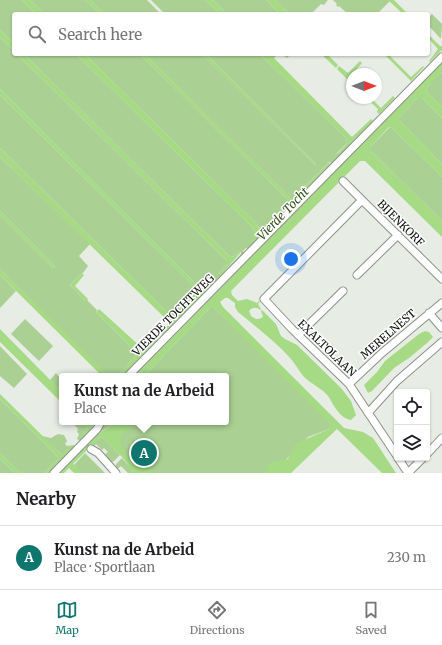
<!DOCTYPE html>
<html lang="en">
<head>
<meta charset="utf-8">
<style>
  body { margin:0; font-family:Merriweather,serif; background:#f6f6f6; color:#202124 }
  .controls { position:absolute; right:12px; bottom:12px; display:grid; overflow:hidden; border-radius:4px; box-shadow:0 1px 3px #0004 }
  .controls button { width:36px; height:36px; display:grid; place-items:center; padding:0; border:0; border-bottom:1px solid #e0e0e0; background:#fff; color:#202124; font:20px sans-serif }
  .compass { position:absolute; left:346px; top:68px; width:36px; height:36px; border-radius:50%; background:#fff; box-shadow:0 1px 3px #0004; rotate:90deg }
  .you { position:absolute; left:291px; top:259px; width:14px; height:14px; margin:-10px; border:3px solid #fff; border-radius:50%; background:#1a73e8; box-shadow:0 0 0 6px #1a73e833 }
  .badge { display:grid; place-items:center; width:26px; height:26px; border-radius:50%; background:#0f766e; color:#fff; font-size:13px; font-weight:700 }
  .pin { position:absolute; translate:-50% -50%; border:2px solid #fff; box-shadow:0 1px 4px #0006 }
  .popup { position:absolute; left:59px; top:373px; width:170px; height:52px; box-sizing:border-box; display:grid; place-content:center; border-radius:4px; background:#fff; filter:drop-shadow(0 1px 3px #0005); font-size:13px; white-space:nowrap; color:#757577 }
  .popup b { font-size:15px; color:#202124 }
  .popup::after { content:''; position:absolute; left:50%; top:100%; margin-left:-8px; border:8px solid transparent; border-top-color:#fff }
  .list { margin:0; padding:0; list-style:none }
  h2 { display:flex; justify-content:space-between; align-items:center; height:52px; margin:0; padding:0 16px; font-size:17px }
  h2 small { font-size:13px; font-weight:400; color:#757577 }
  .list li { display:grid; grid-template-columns:26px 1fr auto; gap:12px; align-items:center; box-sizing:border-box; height:64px; padding:0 16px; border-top:1px solid #e0e0e0 }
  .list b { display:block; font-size:15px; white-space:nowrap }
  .list p { margin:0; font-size:13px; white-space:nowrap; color:#757577 }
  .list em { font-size:13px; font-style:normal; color:#757577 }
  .icon { flex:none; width:22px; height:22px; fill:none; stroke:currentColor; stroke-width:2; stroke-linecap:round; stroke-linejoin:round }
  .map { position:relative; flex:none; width:442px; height:473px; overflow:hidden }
  .search { position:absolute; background:#fff; box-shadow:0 1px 3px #0004; left:12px; right:12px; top:12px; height:44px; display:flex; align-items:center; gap:10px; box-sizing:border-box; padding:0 14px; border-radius:4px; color:#757577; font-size:15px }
  .sheet { height:116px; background:#fff }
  nav { display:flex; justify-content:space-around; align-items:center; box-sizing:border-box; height:56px; border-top:1px solid #e0e0e0; background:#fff; font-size:11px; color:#757577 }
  nav a { display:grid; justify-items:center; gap:2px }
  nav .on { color:#0f766e }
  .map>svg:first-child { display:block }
  .green { fill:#aad093; fill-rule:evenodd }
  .water { fill:#a6da85 }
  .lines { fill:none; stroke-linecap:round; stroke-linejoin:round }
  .canal { stroke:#a6da85; stroke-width:7 }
  .minor-casing { stroke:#8c9289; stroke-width:9 }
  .minor { stroke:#fff; stroke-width:7 }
  .labels { text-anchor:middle; stroke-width:3; stroke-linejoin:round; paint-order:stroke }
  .street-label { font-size:11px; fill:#0c0e0b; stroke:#fff }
  .water-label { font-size:12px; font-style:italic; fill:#33531a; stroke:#fff }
</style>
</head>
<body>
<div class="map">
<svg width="442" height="473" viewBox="0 0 442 473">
  <rect width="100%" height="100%" fill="#e7ede4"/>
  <!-- green -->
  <path class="green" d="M0 0H22L36 14H14V44L0 30Z
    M30 0H85L100 14H45Z
    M90 0H147L161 14H105Z
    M151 0H205L220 14H165Z
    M213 0H266L280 14H227Z
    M275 0H328L324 5 321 4 311 14H290Z
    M333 0H388L390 1 377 14H348L339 6 338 7 336 5 337 4Z
    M432 14 442 24 441 39 428 25V18Z
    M0 37 14 51V54H17L227 261V264L219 273 221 275 241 254V252L240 251 233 257 228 255 24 54H76L253 228 255 232 254 238 260 229 256 223 85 54H140L287 199V204L277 214 268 225 292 198H290L145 54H202L316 166V164L206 54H260L346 138 347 143 335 155 352 142 373 121 371 119 373 121V125L341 157C336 159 333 160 332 166L304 192H302L299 195V198L271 227H269L265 230V234L249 249 246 248 243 251 244 254 222 277 219 278 216 281 217 282 183 318H178L175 321 176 323 165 336 162 335 172 327 174 322 164 309 0 148V95L198 290C198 297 183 309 177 316L179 318 212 284 211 282 204 288H200L0 89ZM329 162H331L329 165 303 191 302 189Z
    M442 59V63L429 77H428L426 80 335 171 333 170Z
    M442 72V107L427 92 426 89 433 80Z
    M420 97 422 98 442 118V164L399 120V118L417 98Z
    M390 127H391L442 177V221L370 150V147Z
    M0 157 90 244 79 256 88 266 83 273H82L70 285 85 301 87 300 97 310 96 312 136 352 135 357 117 376H107L0 269V215L53 268 55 266 0 211Z
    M284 219 286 221 135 376H130Z
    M0 275 16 291 0 308Z
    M210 308H214L327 417 326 419C329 422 332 425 329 429L308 437 273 473H146L113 443 132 422H226V376H144Z
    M25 319 53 346 39 361 11 334Z
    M0 346 27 374 14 388 0 376Z
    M56 373 62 380V392L50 380Z
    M0 399 58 457V459L44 473H20L0 453Z
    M72 422H82L88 429 81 437 84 436 93 427 96 422H99L80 441 77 439 79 434 77 432 78 429Z
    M104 422H120C107 427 96 433 87 445L86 443Z
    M58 434 64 435 67 441 65 444 67 446 74 445V448L52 473H47L71 446 62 455 61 454 42 436 51 438Z
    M102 437 120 455 113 462 110 461 104 455 108 452 104 448 102 450 96 444 92 448 89 447 99 438Z
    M85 453 105 473H82L74 465Z
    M0 458 15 473H0Z
    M122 458 131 468 133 473H128L121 466 117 469 116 467V464Z"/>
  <!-- water -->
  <path class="water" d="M22 0H30L45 14H36Z
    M85 0H90L105 14H100Z
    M205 0H213L227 14H220Z
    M266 0H275L290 14H280Z
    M388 0H394L408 14H403Z
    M0 30 14 44V51L0 37Z
    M428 34 440 46H442V50L430 62 429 61 438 49 428 38Z
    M17 54H24L228 255 233 257 240 251 241 252 221 275 219 273 227 264V261Z
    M76 54H85L256 223 259 228 263 229 262 232 248 247 247 246 255 235V232L253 228Z
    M140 54H145L290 198 297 196 269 226 268 225 287 204V199Z
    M202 54H206L317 165 316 166Z
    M260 54H268L270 56 273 54H288L289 56 287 58C281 54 279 53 274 58L352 137 371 119 373 121 336 157H335L347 143 346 138Z
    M321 54H327L338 65 336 68Z
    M384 54H388L411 77 423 66 424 67 411 81Z
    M360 61 362 63 350 77 352 80V84L337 69 339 66 348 73Z
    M442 63V72L433 80 429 77Z
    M426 80 430 83 426 89 427 92 442 107V118L422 98H417L399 118V120L442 164V177L391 127H389L370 147V150L442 221V237L365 161H360L231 291 232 295 238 301 247 299 257 303 259 301 260 302 258 304 261 309 260 310C257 307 252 307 249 311L251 316 256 319H259L263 317 261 311 262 310 276 324 281 336 285 339 297 345 341 388 351 401 356 415 351 420C339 418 334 405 328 396 324 390 310 383 304 377 299 371 296 365 291 359 276 342 256 327 238 312L235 307V303L228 298H225L220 302 223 307 344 428 363 432 373 438 396 473H382L337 429 291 473H266L269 463 288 459 293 448 297 443 329 429 330 424 214 308H210L144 376H135L335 171Z
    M0 89 200 288H204L212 282V284L180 317 179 318 177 316 197 295 198 290 0 95Z
    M393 96 395 98 379 114 377 112 378 109 366 98H371L381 108Z
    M0 148 164 309 174 321C173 327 168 332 163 334L161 333 168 325 166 319 0 157Z
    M330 161 329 165 303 191 301 190Z
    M0 211 55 266 53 268 0 215Z
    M0 269 101 368 107 376H102L0 275Z
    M82 273 84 275 75 286 88 299 86 302 70 285Z
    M99 309 142 348H144L156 337 158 339 122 376H117L135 357 136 352 96 312Z
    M0 329 62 392V403L0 342Z
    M425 331 429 332 433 337 427 343 409 358 394 368 372 391 368 393 364 385 377 372 385 361 419 334Z
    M0 394 61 454H62L72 446 73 447 47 473H44L58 459V457L0 399Z
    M82 422H96L90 430 82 438 80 437 88 429Z
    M120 422H134C125 432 113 440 126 453 128 456 132 460 135 462 140 465 145 462 153 468L150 473H133C127 459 112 448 102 437L99 438 73 464 83 473H74L69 468 64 473H59C78 454 95 431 120 422Z
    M0 453 20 473H15L0 458Z"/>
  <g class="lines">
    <!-- canal -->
    <path class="canal" d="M421 88 442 67"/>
    <defs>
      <path id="minor" d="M343 181 362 200
        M357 275 398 235
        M429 313 442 328
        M298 335 343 291
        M128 376 442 57
        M349 384 382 353 442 303
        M368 413 397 381 442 342
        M91 449 98 453 116 473
        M427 454 442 438
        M397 456 349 384 292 329 264 299 362 200 442 279
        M398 458 408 473
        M54 473 97 429 101 422
        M408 473 423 458"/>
    </defs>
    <!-- minor casing -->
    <use href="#minor" class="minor-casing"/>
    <!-- minor -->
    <use href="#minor" class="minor"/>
  </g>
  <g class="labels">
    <!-- street labels -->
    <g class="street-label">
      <text transform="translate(401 223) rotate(45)" y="4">BIJENKORF</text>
      <text transform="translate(173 315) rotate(-45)" y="4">VIERDE TOCHTWEG</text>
      <text transform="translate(388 334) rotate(-41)" y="4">MERELNEST</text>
      <text transform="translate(327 348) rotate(44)" y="4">EXALTOLAAN</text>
    </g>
    <!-- water labels -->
    <g class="water-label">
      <text transform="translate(283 214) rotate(-46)" y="4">Vierde Tocht</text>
    </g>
  </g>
</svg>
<div class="controls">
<button><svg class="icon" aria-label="locate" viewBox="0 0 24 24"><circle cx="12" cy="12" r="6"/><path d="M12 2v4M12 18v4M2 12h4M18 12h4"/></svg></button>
<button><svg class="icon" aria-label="layers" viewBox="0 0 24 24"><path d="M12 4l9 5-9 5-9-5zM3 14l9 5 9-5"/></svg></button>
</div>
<svg class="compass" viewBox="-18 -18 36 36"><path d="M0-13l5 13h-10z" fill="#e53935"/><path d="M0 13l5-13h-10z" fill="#757577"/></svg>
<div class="you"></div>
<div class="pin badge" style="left:144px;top:453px">A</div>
<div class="popup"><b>Kunst na de Arbeid</b>Place</div>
<div class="search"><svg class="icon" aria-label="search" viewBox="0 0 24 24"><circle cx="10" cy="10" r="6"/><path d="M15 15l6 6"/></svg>Search here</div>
</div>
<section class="sheet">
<h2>Nearby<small></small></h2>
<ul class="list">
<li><span class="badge">A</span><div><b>Kunst na de Arbeid</b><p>Place · Sportlaan</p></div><em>230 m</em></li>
</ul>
</section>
<nav>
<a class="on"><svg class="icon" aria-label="map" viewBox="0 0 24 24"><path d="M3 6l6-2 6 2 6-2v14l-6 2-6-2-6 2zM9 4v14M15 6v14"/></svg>Map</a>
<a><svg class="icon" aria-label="directions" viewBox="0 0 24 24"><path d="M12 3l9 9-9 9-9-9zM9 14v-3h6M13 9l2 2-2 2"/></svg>Directions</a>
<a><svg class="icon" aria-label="saved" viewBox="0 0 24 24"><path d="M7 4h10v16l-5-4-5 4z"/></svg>Saved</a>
</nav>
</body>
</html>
